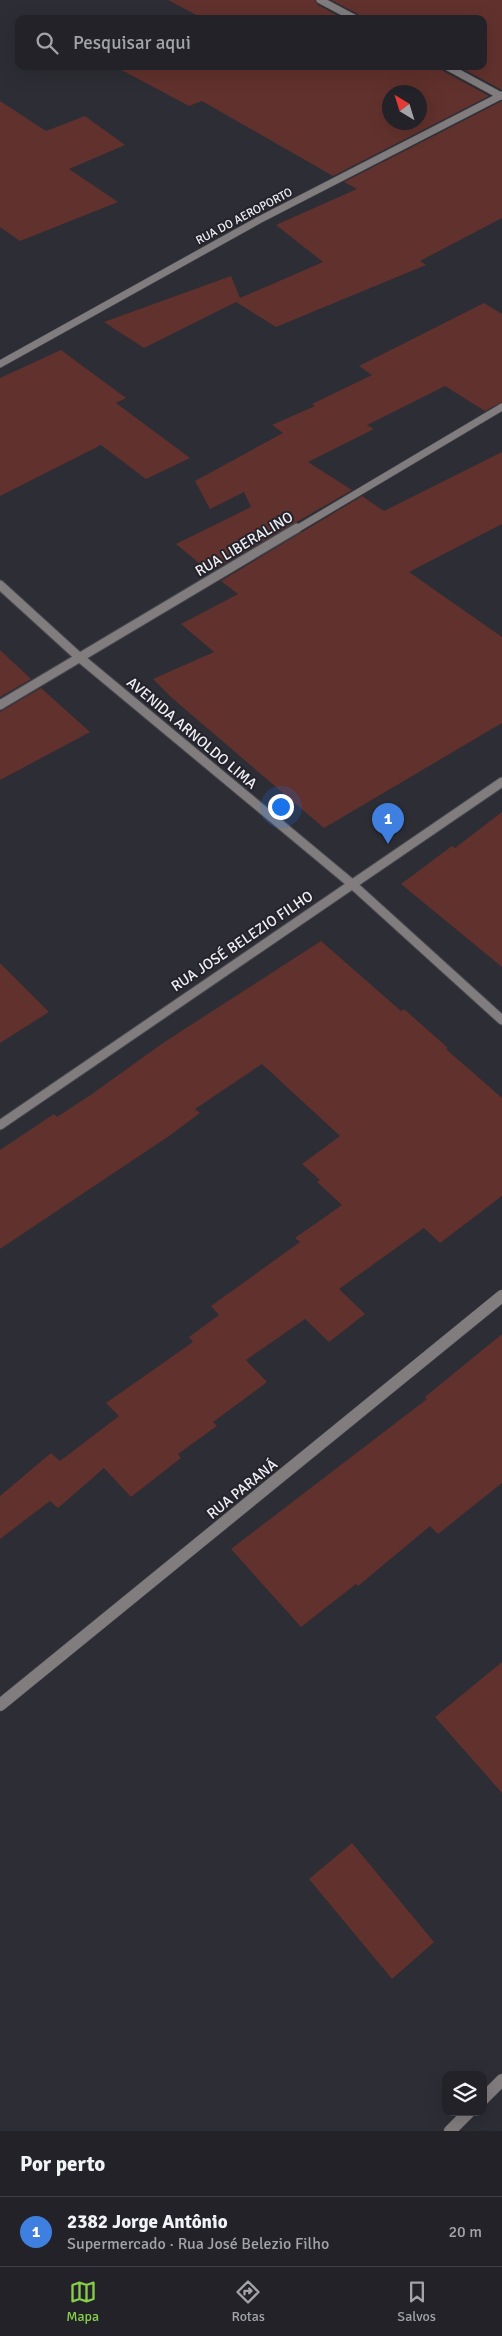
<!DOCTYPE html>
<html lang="pt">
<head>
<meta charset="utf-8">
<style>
  body { margin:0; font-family:Signika,sans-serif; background:#2a2a30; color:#f1f3f6 }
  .controls { position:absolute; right:15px; bottom:15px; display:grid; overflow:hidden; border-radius:10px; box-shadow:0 5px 20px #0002 }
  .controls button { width:45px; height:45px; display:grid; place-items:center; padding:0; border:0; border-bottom:1px solid #3f3f45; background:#222228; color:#f1f3f6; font:25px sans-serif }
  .compass { position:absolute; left:382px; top:85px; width:45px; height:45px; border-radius:50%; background:#222228; box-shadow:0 5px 20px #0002; rotate:322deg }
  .you { position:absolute; left:280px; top:806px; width:18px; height:18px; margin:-12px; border:4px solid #fff; border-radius:50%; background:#1a73e8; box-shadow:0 0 0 8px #1a73e833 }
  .badge { display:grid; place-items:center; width:32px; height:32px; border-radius:50%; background:#87cf4b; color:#fff; font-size:16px; font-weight:700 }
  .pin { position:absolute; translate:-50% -41px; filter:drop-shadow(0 1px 2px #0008) }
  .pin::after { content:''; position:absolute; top:26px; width:18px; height:15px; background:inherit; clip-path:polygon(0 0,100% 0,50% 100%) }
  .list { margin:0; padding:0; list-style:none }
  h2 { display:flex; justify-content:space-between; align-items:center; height:65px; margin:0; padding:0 20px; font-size:21px }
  h2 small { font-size:16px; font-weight:400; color:#a2a4a8 }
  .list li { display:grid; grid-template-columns:32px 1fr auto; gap:15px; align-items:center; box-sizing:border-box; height:70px; padding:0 20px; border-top:1px solid #3f3f45 }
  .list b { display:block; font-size:19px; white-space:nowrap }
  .list p { margin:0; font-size:16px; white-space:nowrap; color:#a2a4a8 }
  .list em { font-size:16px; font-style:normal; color:#a2a4a8 }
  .icon { flex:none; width:28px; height:28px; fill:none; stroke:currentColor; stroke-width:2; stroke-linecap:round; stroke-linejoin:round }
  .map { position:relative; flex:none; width:502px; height:2131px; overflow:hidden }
  .search { position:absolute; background:#222228; box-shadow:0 5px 20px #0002; left:15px; right:15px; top:15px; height:55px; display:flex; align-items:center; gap:12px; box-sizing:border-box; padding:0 18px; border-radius:10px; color:#a2a4a8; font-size:19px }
  .sheet { height:135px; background:#222228 }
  nav { display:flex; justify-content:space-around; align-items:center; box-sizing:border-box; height:70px; border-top:1px solid #3f3f45; background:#222228; font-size:14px; color:#a2a4a8 }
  nav a { display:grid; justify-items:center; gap:2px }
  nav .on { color:#87cf4b }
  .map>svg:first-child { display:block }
  .building { fill:#61312d; fill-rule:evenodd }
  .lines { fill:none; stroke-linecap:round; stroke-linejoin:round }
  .minor-far2-casing { stroke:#484850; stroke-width:8 }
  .minor-far1-casing { stroke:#484850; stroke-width:11 }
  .minor-casing { stroke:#484850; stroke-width:13 }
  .minor-far2 { stroke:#817c7d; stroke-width:7 }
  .minor-far1 { stroke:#817c7d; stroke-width:9 }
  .minor { stroke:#817c7d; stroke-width:12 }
  .labels { text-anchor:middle; stroke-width:4; stroke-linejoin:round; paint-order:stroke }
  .far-street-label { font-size:12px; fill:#eeeef3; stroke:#24232b }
  .street-label { font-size:15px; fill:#eeeef3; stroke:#24232b }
</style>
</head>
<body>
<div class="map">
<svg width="502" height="2131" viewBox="0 0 502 2131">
  <rect width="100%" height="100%" fill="#2d2d35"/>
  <!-- building -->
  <path class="building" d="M168 0H315L318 5 344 19H204Z
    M331 0H502V90L458 66H483V19H361L358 14Z
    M114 66H441L443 71 489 96 333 176 202 101 189 106ZM390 92H420V122H390Z
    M0 101 46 131 85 116 125 145 69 169 118 202 20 241 0 227Z
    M502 101V218L420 261 426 265 276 327 236 302 144 348 104 322 231 276 240 298 323 262 276 225 357 189 344 182Z
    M484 303 502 314V402L485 411 445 386 367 425 374 429 308 462 352 490 210 572 176 544 251 507 244 492 210 509 195 481 283 433 272 425 315 406 312 404 372 375 359 366Z
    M61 350 126 398 116 403 190 458 146 479 101 445 0 496V378Z
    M502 452V524L409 572 502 637V723L324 828 172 698 153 679 214 652 181 624 238 594 221 581 362 496 384 511Z
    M0 650 31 679 0 697Z
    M41 688 90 732 0 780V712Z
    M502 812V967L401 884 452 846 455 848Z
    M321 941 401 1011 404 1009 448 1048 446 1049 502 1098V1196L440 1243 424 1228 339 1289 365 1314 329 1342 305 1319 246 1360 267 1382 213 1422 217 1426 178 1454 181 1458 131 1497 104 1468 58 1508 50 1501 0 1539V1496L51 1453 60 1461 119 1416 106 1403 193 1342 189 1337 219 1315 211 1306 300 1242 295 1238 342 1205 317 1182 320 1180 302 1164 340 1136 262 1064 195 1109 200 1113 169 1136 0 1249V1150L54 1114 57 1117 92 1094 163 1043Z
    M0 963 49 1012 0 1043Z
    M502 1334V1483L438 1534 430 1526 358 1586 356 1584 301 1627 231 1549 427 1399 425 1397Z
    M502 1662V1793L435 1717Z
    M352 1843 434 1942 392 1979 309 1879Z"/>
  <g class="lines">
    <defs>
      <path id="minor-far2" d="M320 0 356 19
        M446 66 501 96
        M0 364 259 220 502 95
        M295 530 502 407"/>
      <path id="minor-far1" d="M0 585 79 657 352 884 502 1020
        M0 705 297 528
        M0 1125 502 782"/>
      <path id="minor" d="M0 1705 502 1296
        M483 2099 502 2080
        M450 2131 469 2112"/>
    </defs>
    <!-- minor-far2 casing -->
    <use href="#minor-far2" class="minor-far2-casing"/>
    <!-- minor-far1 casing -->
    <use href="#minor-far1" class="minor-far1-casing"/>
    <!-- minor casing -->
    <use href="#minor" class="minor-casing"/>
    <!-- minor-far2 -->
    <use href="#minor-far2" class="minor-far2"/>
    <!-- minor-far1 -->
    <use href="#minor-far1" class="minor-far1"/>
    <!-- minor -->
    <use href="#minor" class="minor"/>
  </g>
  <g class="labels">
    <!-- far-street labels -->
    <g class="far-street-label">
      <text transform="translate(244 216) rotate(-28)" y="4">RUA DO AEROPORTO</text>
    </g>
    <!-- street labels -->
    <g class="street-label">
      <text transform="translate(244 544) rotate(-31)" y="5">RUA LIBERALINO</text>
      <text transform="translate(192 733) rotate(40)" y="5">AVENIDA ARNOLDO LIMA</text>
      <text transform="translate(242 941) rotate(-34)" y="5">RUA JOSÉ BELEZIO FILHO</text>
      <text transform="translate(242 1489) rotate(-39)" y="5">RUA PARANÁ</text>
    </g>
  </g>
</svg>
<div class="controls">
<button><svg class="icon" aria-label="layers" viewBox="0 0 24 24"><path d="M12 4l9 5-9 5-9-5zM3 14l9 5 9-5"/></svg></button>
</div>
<svg class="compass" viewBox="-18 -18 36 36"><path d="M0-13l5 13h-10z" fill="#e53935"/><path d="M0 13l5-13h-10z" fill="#a2a4a8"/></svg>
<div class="you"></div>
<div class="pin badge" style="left:388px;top:844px;background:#3f7fe0">1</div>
<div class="search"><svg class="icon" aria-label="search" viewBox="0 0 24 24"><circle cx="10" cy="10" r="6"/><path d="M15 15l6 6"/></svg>Pesquisar aqui</div>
</div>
<section class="sheet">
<h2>Por perto<small></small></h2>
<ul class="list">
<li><span class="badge" style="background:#3f7fe0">1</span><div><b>2382 Jorge Antônio</b><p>Supermercado · Rua José Belezio Filho</p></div><em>20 m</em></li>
</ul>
</section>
<nav>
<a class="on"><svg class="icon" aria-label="map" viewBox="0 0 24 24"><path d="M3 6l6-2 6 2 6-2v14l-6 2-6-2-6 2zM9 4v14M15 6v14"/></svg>Mapa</a>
<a><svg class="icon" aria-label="directions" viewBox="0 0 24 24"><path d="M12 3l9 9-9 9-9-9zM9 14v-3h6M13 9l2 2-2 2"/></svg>Rotas</a>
<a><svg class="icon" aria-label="saved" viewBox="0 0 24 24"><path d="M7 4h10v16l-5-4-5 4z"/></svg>Salvos</a>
</nav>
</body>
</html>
